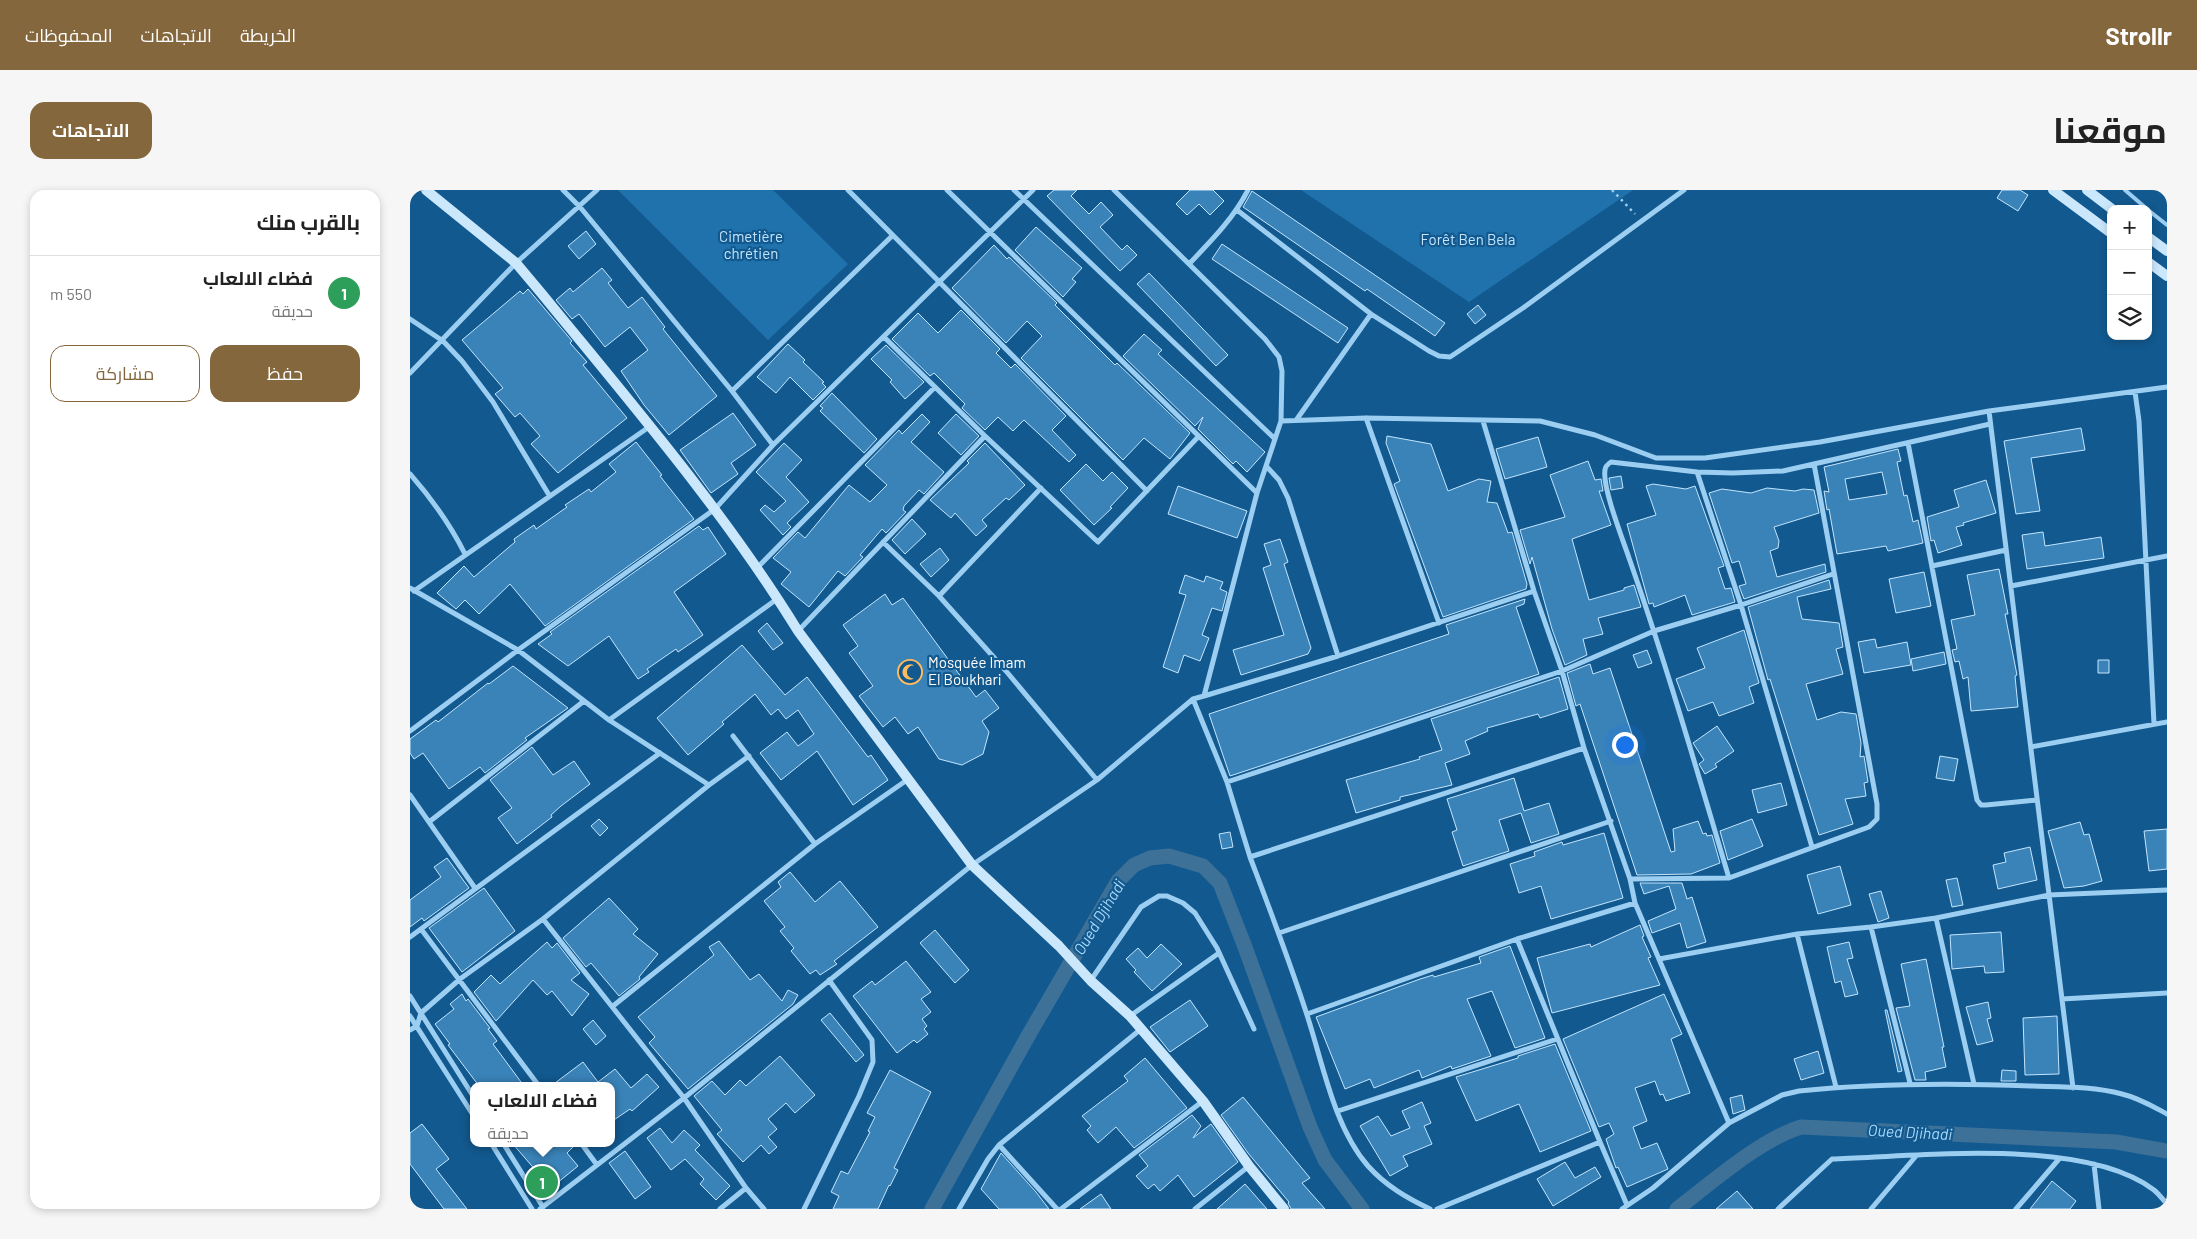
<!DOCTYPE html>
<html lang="ar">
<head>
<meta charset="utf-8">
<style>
  body { margin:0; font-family:Barlow,Cairo,sans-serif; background:#f6f6f6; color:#222; direction:rtl }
  .controls { position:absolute; right:15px; top:15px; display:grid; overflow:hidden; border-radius:10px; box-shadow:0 2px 8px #0003 }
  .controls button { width:45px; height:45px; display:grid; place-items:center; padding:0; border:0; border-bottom:1px solid #e0e0e0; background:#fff; color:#222; font:25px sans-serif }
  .you { position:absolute; left:1214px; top:554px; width:18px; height:18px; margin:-12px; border:4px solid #fff; border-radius:50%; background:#1a73e8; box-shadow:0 0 0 8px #1a73e833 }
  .badge { display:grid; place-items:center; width:32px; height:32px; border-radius:50%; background:#85673d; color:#fff; font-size:16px; font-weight:700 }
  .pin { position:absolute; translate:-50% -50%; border:2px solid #fff; box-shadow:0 1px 5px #0006 }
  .popup { position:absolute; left:60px; top:892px; width:145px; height:65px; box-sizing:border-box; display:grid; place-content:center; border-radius:10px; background:#fff; filter:drop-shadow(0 1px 4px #0005); font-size:16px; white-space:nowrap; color:#767676 }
  .popup b { font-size:19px; color:#222 }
  .popup::after { content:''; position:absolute; left:50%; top:100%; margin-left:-10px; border:10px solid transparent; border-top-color:#fff }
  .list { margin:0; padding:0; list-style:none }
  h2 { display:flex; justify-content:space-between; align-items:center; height:65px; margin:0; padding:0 20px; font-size:21px }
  h2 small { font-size:16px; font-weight:400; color:#767676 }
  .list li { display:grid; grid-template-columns:32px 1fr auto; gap:15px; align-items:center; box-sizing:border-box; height:75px; padding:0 20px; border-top:1px solid #e0e0e0 }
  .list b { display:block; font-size:19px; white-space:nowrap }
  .list p { margin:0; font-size:16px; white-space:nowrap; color:#767676 }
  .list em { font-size:16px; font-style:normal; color:#767676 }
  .actions { display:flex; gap:10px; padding:15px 20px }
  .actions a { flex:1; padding:11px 0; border:1px solid #85673d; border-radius:15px; text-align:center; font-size:18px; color:#85673d }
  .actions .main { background:#85673d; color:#fff }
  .icon { flex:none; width:28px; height:28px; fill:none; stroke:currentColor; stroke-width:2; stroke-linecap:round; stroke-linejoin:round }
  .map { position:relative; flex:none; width:1757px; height:1019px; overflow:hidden; direction:ltr; border-radius:15px }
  header { display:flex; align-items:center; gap:30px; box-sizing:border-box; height:70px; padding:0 25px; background:#85673d; color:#fff }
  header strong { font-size:24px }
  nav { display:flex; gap:28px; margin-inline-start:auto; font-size:18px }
  .intro { display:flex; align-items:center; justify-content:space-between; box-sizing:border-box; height:120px; padding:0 30px }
  h1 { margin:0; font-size:35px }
  .button { padding:12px 22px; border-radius:15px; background:#85673d; color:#fff; font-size:18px; font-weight:700 }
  main { display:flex; gap:30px; padding:0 30px }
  aside { flex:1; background:#fff; border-radius:15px; box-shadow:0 2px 8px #0003 }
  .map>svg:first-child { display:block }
  .green { fill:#2072ad }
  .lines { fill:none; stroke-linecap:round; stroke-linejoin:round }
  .canal { stroke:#3d7198; stroke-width:15 }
  .building { fill:#3a83b9; stroke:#c3e5fd; fill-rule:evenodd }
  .path { stroke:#9ccef2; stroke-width:2.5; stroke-dasharray:2.5 4; stroke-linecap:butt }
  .lane { stroke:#9ccef2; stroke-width:4 }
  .street { stroke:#9ccef2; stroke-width:5 }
  .secondary { stroke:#cbe7fc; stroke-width:10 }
  .labels { text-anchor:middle; stroke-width:4.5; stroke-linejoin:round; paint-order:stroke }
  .park-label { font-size:15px; fill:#c3e5fd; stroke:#12598f }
  .poi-label { font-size:15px; fill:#fff; stroke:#12598f; text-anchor:start }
  .water-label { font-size:16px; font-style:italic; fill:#a8d8f9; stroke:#12598f }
</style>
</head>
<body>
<header>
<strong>Strollr</strong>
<nav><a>الخريطة</a><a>الاتجاهات</a><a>المحفوظات</a></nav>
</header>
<div class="intro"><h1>موقعنا</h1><a class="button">الاتجاهات</a></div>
<main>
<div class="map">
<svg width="1757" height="1019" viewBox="0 0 1757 1019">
  <rect width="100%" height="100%" fill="#12598f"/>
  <!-- green -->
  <path class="green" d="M208 0H363L438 74 358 150Z
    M891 0H1223L1059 112Z"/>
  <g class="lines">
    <!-- canal -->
    <path class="canal" d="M522 1019 618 846 708 691 724 675 740 668 759 666 793 676 810 693 835 757 900 937 915 970 952 1019
      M1267 1019C1301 993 1351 949 1391 937L1706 952 1757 961"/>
  </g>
  <!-- building -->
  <path class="building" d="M644 0H667L661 6 679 24 691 12 703 25 690 37 712 60 717 55 727 65 710 81 637 6Z
    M780 0H803L814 11 800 25 789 14 777 25 766 14Z
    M1592 0H1610L1618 5 1608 21 1587 8Z
    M842 1 1035 133 1025 146 957 99 955 101 833 17Z
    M626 37 672 78 662 89 666 92 653 107 605 60Z
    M176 41 186 54 169 69 158 56Z
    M812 54 938 138 928 153 802 69Z
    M584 55 597 69 599 67 647 113 645 115 705 175 707 173 780 243 760 269 734 248 713 270 611 168 632 146 617 131 596 153 542 98Z
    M192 78 202 90 198 93 218 118 232 107 255 137 253 139 307 206 259 245 234 215 211 181 238 160 220 137 195 157 169 124 162 129 146 110 160 98 163 102Z
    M739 83 818 165 806 176 727 94Z
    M118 99 162 151 160 153 177 172 173 175 217 228 148 283 121 254 130 246 110 223 105 227 85 204 93 198 52 150 110 101 113 104Z
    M1068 115 1076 125 1065 134 1057 124Z
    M551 120 590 159 586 163 601 178 605 174 656 226 642 240 666 265 659 272 614 230 603 241 588 227 575 240 552 218 555 214 524 183 520 186 482 149 508 123 528 143Z
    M734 144 752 160 748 164 855 262 837 282 826 271 823 274 788 239 793 227 785 236 713 166Z
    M378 154 395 170 393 172 414 192 412 193 416 197 403 210 380 187 366 203 347 187Z
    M476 155 514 192 495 209 480 192 482 190 461 169Z
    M422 203 467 249 454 263 410 221 413 218 410 216Z
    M323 223 346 255 321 273 328 284 301 303 270 260Z
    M512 224 520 232 501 252 534 282 514 304 509 300 494 316 493 320 496 322 476 343 472 339 450 365 453 367 435 386 428 381 399 417 371 394 381 382 363 368 388 342 395 348 439 295 460 312 477 295 455 275 489 240 492 244Z
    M546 224 569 246 551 265 528 243Z
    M1671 238 1675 260 1621 268 1630 321 1606 324 1594 251Z
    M977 246 1021 254 1038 301 1069 289 1081 291 1077 312 1087 313 1098 343 1102 342 1117 394 1116 399 1033 427 984 294 990 291 976 253Z
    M1128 247 1137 277 1095 289 1086 259Z
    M226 252 252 285 250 286 284 329 135 436 100 394 69 424 55 410 46 419 27 403 54 376 64 387 105 352 104 349 124 335 126 339 157 317 155 315 179 299 181 302 206 282 199 274Z
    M374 253 392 270 376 287 399 312 377 333 381 337 373 345 350 320 355 315 364 322 376 311 346 282Z
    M575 253 615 295 599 310 596 308 572 330 577 336 566 346 545 323 541 328 520 310 559 273 557 271Z
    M1488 259 1491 271 1487 272 1494 306 1497 305 1503 332 1508 330 1513 353 1478 361 1476 356 1427 364 1419 319 1417 320 1414 301 1419 302 1414 277ZM1472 282 1477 304 1439 310 1435 289Z
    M1178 271 1185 290 1191 289 1193 301H1189L1201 335 1162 349 1179 410 1214 400V398L1224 395 1231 417 1188 428 1193 444 1173 449 1177 465 1155 475 1142 439 1122 367 1120 374 1110 340 1155 327 1140 285Z
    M676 274 693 291 702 282 718 298 700 317 702 318 684 335 650 300Z
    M1211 286 1213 298 1201 300 1199 288Z
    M1576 290 1586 323 1553 333 1554 335 1546 337 1552 355 1528 363 1524 350 1521 351 1517 327 1549 317 1544 300Z
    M1243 294 1276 299 1285 296 1314 376 1308 378 1315 399 1321 398 1325 412 1282 425 1275 405 1244 417 1243 413 1239 414 1217 334 1246 325 1236 296Z
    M768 296 837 321 827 348 758 324Z
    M1357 298 1385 301 1393 299 1404 300 1409 323 1364 337 1369 351 1368 358 1360 361 1367 387 1415 374 1416 382 1334 409 1329 396 1336 394 1329 371 1322 373 1299 303 1312 299 1341 303Z
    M502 329 516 344 495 364 482 350Z
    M289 336 293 340 298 337 316 364 264 402 293 445 268 462 266 459 237 479 239 482 228 489 199 446 158 476 128 454 142 444 140 442Z
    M1633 342 1635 356 1691 347 1694 368 1617 379 1612 345Z
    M870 349 878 372 874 374 901 458 898 464 831 485 823 460 874 445 853 378 861 375 854 354Z
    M530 358 539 370 521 387 510 374Z
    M1589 379 1598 424H1595L1607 485 1605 486 1608 517 1561 521 1558 487 1553 489 1549 471 1545 472 1542 460 1547 459 1541 430 1565 425 1557 385Z
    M1514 382 1521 416 1486 423 1479 389Z
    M775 385 794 392 796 386 813 392 810 399 817 402 812 421 802 418 792 445 799 448 790 471 774 465 768 483 753 477 776 405 769 403Z
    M1419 390 1421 399 1387 407 1392 429 1429 433 1433 457 1426 459 1433 484 1396 494 1407 530 1431 522 1446 524 1451 553 1450 567 1454 566 1458 592 1454 593 1456 606 1435 609 1443 634 1409 645 1360 489 1358 490 1338 417Z
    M475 404 482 415 493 408 566 507 575 500 589 518 572 531 579 542 573 564 552 575 529 569 508 537 498 544 485 527 473 537 449 506 463 496 439 463 448 456 433 435Z
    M1115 409 1114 414 1106 417 1129 484 820 586 799 524 1039 444 1036 435Z
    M357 433 373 453 363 460 348 441Z
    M1334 440 1349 493 1339 497 1344 513 1309 526 1303 512 1278 521 1266 489 1295 478 1287 458Z
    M1465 449 1467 458 1497 452 1501 475 1454 483 1448 452Z
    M332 455 375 505 397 487 458 567 461 565 478 590 443 615 407 561 371 590 350 563 377 542 388 556 404 544 388 520 376 529 368 519 361 525 345 504 312 532 314 534 278 565 247 528Z
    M1237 460 1242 473 1228 478 1223 465Z
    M1534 462 1536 474 1503 481 1501 469Z
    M1688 470H1699V483H1688Z
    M1180 474 1183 484 1200 478 1261 662 1265 661 1263 639 1288 631 1293 644 1296 643 1297 646 1302 645 1310 673 1281 684 1227 685 1170 514 1166 516 1157 483Z
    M103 476 158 518 115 548 117 550 75 583 70 577 39 599 13 563 4 569 0 563V549L26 530 28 532 78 493 79 494Z
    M1149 487 1158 519 1130 528 1128 524 1077 538 1078 541 1055 551 1060 564 1035 573 1042 595 990 607V610L946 623 936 590 1010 569 1009 567 1032 560 1021 529Z
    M1307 536 1324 561 1305 574 1307 577 1295 584 1289 574 1294 570 1283 553Z
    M122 557 143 585 164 571 180 594 151 616 141 625 142 627 107 654 88 628 102 618 80 590Z
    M1530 566 1548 569 1544 591 1526 588Z
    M1104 588 1114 621 1139 613 1149 644 1121 653 1111 623 1089 630 1099 661 1053 676 1042 642 1047 640 1037 609Z
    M1371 593 1377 615 1348 623 1342 600Z
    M189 629 198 638 190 646 181 636Z
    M1342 629 1353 656 1318 670 1310 641Z
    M1670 632 1674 645 1679 644 1692 691 1674 696 1654 698 1638 641Z
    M1757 639V679L1739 681 1734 641Z
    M820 642 823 657 812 659 809 644Z
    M1194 643 1213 708 1141 729 1131 696 1109 703 1100 674 1125 666 1124 662 1152 652 1153 655Z
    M1620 657 1627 690 1588 699 1583 675 1596 672 1594 663Z
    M37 668 59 698 14 731 12 728 0 737V710L31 687 24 677Z
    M1430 676 1441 715 1408 724 1397 685Z
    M380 682 405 712 430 691 468 737 424 771 427 774 410 785 406 780 400 784 381 761 384 758 370 741 375 737 354 711 371 697 368 692Z
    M1547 688 1553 715 1542 717 1536 690Z
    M1230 693H1272L1277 709 1282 707 1296 752 1277 758 1270 733 1242 743 1238 731 1266 719 1259 696 1234 704Z
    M74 698 105 741 52 782 19 738Z
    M1471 701 1479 728 1468 732 1459 704Z
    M199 708 228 739 223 744 248 764 229 787 230 789 209 806 181 773 176 777 153 748Z
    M1230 735 1234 746 1232 747 1241 767 1238 768 1250 795 1142 823 1127 768 1180 754 1181 757Z
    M525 740 559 780 545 793 510 753Z
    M1591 742 1594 782 1575 783 1574 776 1542 779 1540 745Z
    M309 751 340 790 349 784 372 811 378 800 388 805 383 814 278 899 239 853 245 847 228 827 304 765 299 757Z
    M137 752 142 758 147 753 170 783 161 790 179 804 162 826 142 801 137 805 123 790 86 831 64 802 81 785 90 794Z
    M1439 752 1443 768 1437 769 1448 804 1435 807 1431 791 1425 793 1417 757Z
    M751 754 772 774 742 801 724 782 726 780 716 769 728 758 737 768Z
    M1100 756 1135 848 1105 858 1082 801 1057 809 1081 866 1042 879 1041 876 1012 888 1009 880 964 898 960 889 935 899 906 827 1010 789 1023 785 1024 787 1071 773 1069 767Z
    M1516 769 1534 857H1532L1536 877 1515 882 1516 890H1505L1486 818 1500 816 1491 774Z
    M496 771 521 802 511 809 521 822 512 829 517 836 514 839 518 844 507 853 504 850 487 863 443 806 462 791 465 795Z
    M52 804 56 811 58 809 80 838 78 839 87 851 83 854 114 896H69L38 855 40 854 25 834 44 819 40 814Z
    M1254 804 1272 844 1261 849 1280 903 1256 911 1253 904 1250 905 1245 891 1225 898 1237 931 1223 937 1231 959 1247 953 1258 979 1217 997 1208 977 1206 978 1196 949 1204 944 1199 933 1189 937 1153 849Z
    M780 810 798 836 760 862 740 837Z
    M1578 812 1581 828 1577 829 1583 851 1567 855 1556 817Z
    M1475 820H1477L1492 881 1488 882Z
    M420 823 454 865 446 872 411 830Z
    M1647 826 1649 884 1615 885 1613 828Z
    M183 830 196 846 186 855 173 839Z
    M1145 854 1181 941 1130 962 1109 914 1066 931 1046 887 1108 868V866Z
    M1408 861 1414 883 1391 890 1384 869Z
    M370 866 405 905 385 923 376 913 358 929 367 939 358 947 367 957 359 964 351 955 333 972 307 944 312 940 284 906 302 891 315 905 330 890 336 896Z
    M735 868 777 918 724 958 706 937 688 953 677 940 681 936 672 926 718 891 714 886Z
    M173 872 188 892 205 879 221 898 237 884 249 897 222 921 220 919 201 932V896H141Z
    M480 880 521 902 484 978 488 980 480 996 479 995 468 1019H423L429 1006 421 1002 431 981 438 984 460 942 458 941 465 927 457 923Z
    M1592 880 1606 881V891H1591Z
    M1332 905 1335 920 1323 924 1320 908Z
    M833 907 900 988 892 993 915 1019H881L878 1013 879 1012 838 963 811 925Z
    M1012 912 1021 933 1014 936 1022 954 993 966 998 976 980 986 950 936 968 926 981 946 1000 938 992 921Z
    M782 925 791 936 783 948 801 934 828 972 784 1007 768 985 750 1001 744 994 738 999 726 986 738 976 729 965Z
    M12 934 39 969 26 979 57 1019H34L0 974V943Z
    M250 938 262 953 274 940 290 955 285 960 320 996 306 1010 290 994 294 989 275 969 261 980 237 948Z
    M102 953H167L157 963 168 976 141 998Z
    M215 961 241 997 225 1009 199 973Z
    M591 963 626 1002 639 1019H589L571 999Z
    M1155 972 1165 988 1185 977 1191 987 1143 1016 1127 989Z
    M1642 991 1666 1011 1660 1019H1620Z
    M835 994 857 1019H807Z
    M1327 1001 1343 1019H1306Z
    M691 1004 701 1019H670Z"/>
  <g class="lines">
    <!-- path -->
    <path class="path" d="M1202 0 1225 24"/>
    <!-- lane -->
    <path class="lane" d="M1715 0 1737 19
      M1738 20 1757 35"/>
    <!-- street -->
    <path class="street" d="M153 0 170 17 322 201 363 255
      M438 0 737 301
      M537 0 847 303
      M604 0 864 248
      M827 20 961 124 1019 161 1029 166 1040 167 1113 118 1274 0
      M779 74C802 50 823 29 838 0
      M0 129 33 151 52 171 83 212 139 305
      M474 147 575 246 688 352 789 246
      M0 183 106 73 187 0
      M322 201 482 46
      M1725 202 1729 231 1744 534
      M1579 221 1663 898
      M956 228 1029 433
      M887 229 961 124
      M871 231 956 228 1130 231 1185 245 1246 268H1295L1410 252 1579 221 1757 197
      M1073 231 1124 401 1152 481 1174 558 1220 689 1225 713 1319 933
      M1498 253 1567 610 1571 615H1576L1627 610
      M857 277 869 290 878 308 928 466
      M1287 282 1331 415 1402 657
      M0 284C22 309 40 334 55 364
      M473 352 529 406 631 298
      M1522 376 1596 360
      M347 378 525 197
      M1601 396 1757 366
      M0 398 108 460 199 530 299 595
      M4 401 239 237
      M529 406 596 481 687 590
      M388 441 575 246
      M794 506 928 466 1124 401
      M783 509 817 592 840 667 1174 558
      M199 530 367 409
      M0 541 108 460 305 319 363 255 623 0
      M323 546 405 654
      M1621 557 1757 532
      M817 592 1152 481 1244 441 1331 415 1423 384
      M0 605 65 698
      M19 632 174 511
      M840 667C860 720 880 772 897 825 913 874 924 937 958 976 976 996 997 1008 1020 1019
      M1319 688C1287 581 1256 473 1219 368 1213 350 1192 297 1195 280 1195 276 1198 274 1201 272L1287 282 1323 283 1373 281 1580 234
      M1220 689 1319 688 1459 637 1467 629V614L1404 274
      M1526 728 1564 894
      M133 729 274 908 336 998 354 1019
      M1461 737 1500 893
      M11 739 129 896
      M869 743 1201 631
      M1387 744 1426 897
      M0 747 250 563
      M1107 749 1190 952 1217 1015
      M1249 769 1387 744 1461 737 1526 728 1639 705 1757 700
      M681 790 731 717 749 706H757L773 713 785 723 807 758 844 839
      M0 806 63 906
      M1652 809 1757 803
      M203 816 405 654 497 590
      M897 824 1107 749 1225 713
      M0 826 63 925
      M720 826 809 763
      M0 840 7 836 11 823 50 789 133 729 299 595 339 566
      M928 921 1147 849
      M81 953 122 1019
      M93 953 133 1017
      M171 953 187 975
      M589 955 647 1019
      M1684 974 1689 1019
      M130 1019 274 908 562 675 687 590 783 509 794 506 847 303 871 231 872 181 869 167 855 149 704 0
      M310 1019 336 998
      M394 1019 449 906 463 872 462 850 419 790
      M549 1019 578 969 589 955 731 839
      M651 1019 793 911
      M785 1019 839 976
      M1027 1019 1190 952
      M1212 1019 1243 998 1319 933 1372 905 1389 901C1467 893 1543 893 1621 896 1651 897 1683 896 1712 904 1729 908 1742 916 1757 924
      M1368 1019 1422 969C1508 966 1674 947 1744 1000 1749 1004 1753 1010 1757 1014
      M1461 1019 1506 966
      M1606 1019 1649 969"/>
    <!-- secondary -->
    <path class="secondary" d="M16 0 106 73 132 104C221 213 314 321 388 441L562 675 649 756 681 791 720 826 793 911 839 976 874 1019
      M1643 0 1701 43
      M1677 0 1702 19
      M1738 47 1757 61
      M1738 72 1757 86"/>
  </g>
  <!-- icons -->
  <defs>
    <symbol id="mosque-ring" viewBox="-11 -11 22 22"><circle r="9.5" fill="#12598f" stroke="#ffbb5d" stroke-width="1.5"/><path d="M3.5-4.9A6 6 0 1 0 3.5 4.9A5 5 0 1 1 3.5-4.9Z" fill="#ffbb5d"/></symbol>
  </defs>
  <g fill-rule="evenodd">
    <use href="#mosque-ring" x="486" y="468" width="28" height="28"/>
  </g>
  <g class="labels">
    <!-- park labels -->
    <g class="park-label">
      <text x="341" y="52">Cimetière<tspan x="341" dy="17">chrétien</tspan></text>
      <text x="1058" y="55">Forêt Ben Bela</text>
    </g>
    <!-- poi labels -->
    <g class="poi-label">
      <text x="518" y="478">Mosquée Imam<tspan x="518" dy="17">El Boukhari</tspan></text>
    </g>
    <!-- water labels -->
    <g class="water-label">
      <text transform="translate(689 727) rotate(-59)" y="6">Oued Djihadi</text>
      <text transform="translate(1500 942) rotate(3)" y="6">Oued Djihadi</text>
    </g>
  </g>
</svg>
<div class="controls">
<button>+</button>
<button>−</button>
<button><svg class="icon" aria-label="layers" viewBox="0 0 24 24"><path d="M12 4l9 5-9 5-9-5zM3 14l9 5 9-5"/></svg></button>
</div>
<div class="you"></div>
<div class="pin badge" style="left:132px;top:992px;background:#2e9e5b">1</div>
<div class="popup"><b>فضاء الالعاب</b>حديقة</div>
</div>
<aside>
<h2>بالقرب منك<small></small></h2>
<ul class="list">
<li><span class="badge" style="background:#2e9e5b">1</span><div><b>فضاء الالعاب</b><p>حديقة</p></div><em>550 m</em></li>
</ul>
<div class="actions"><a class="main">حفظ</a><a>مشاركة</a></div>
</aside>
</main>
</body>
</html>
